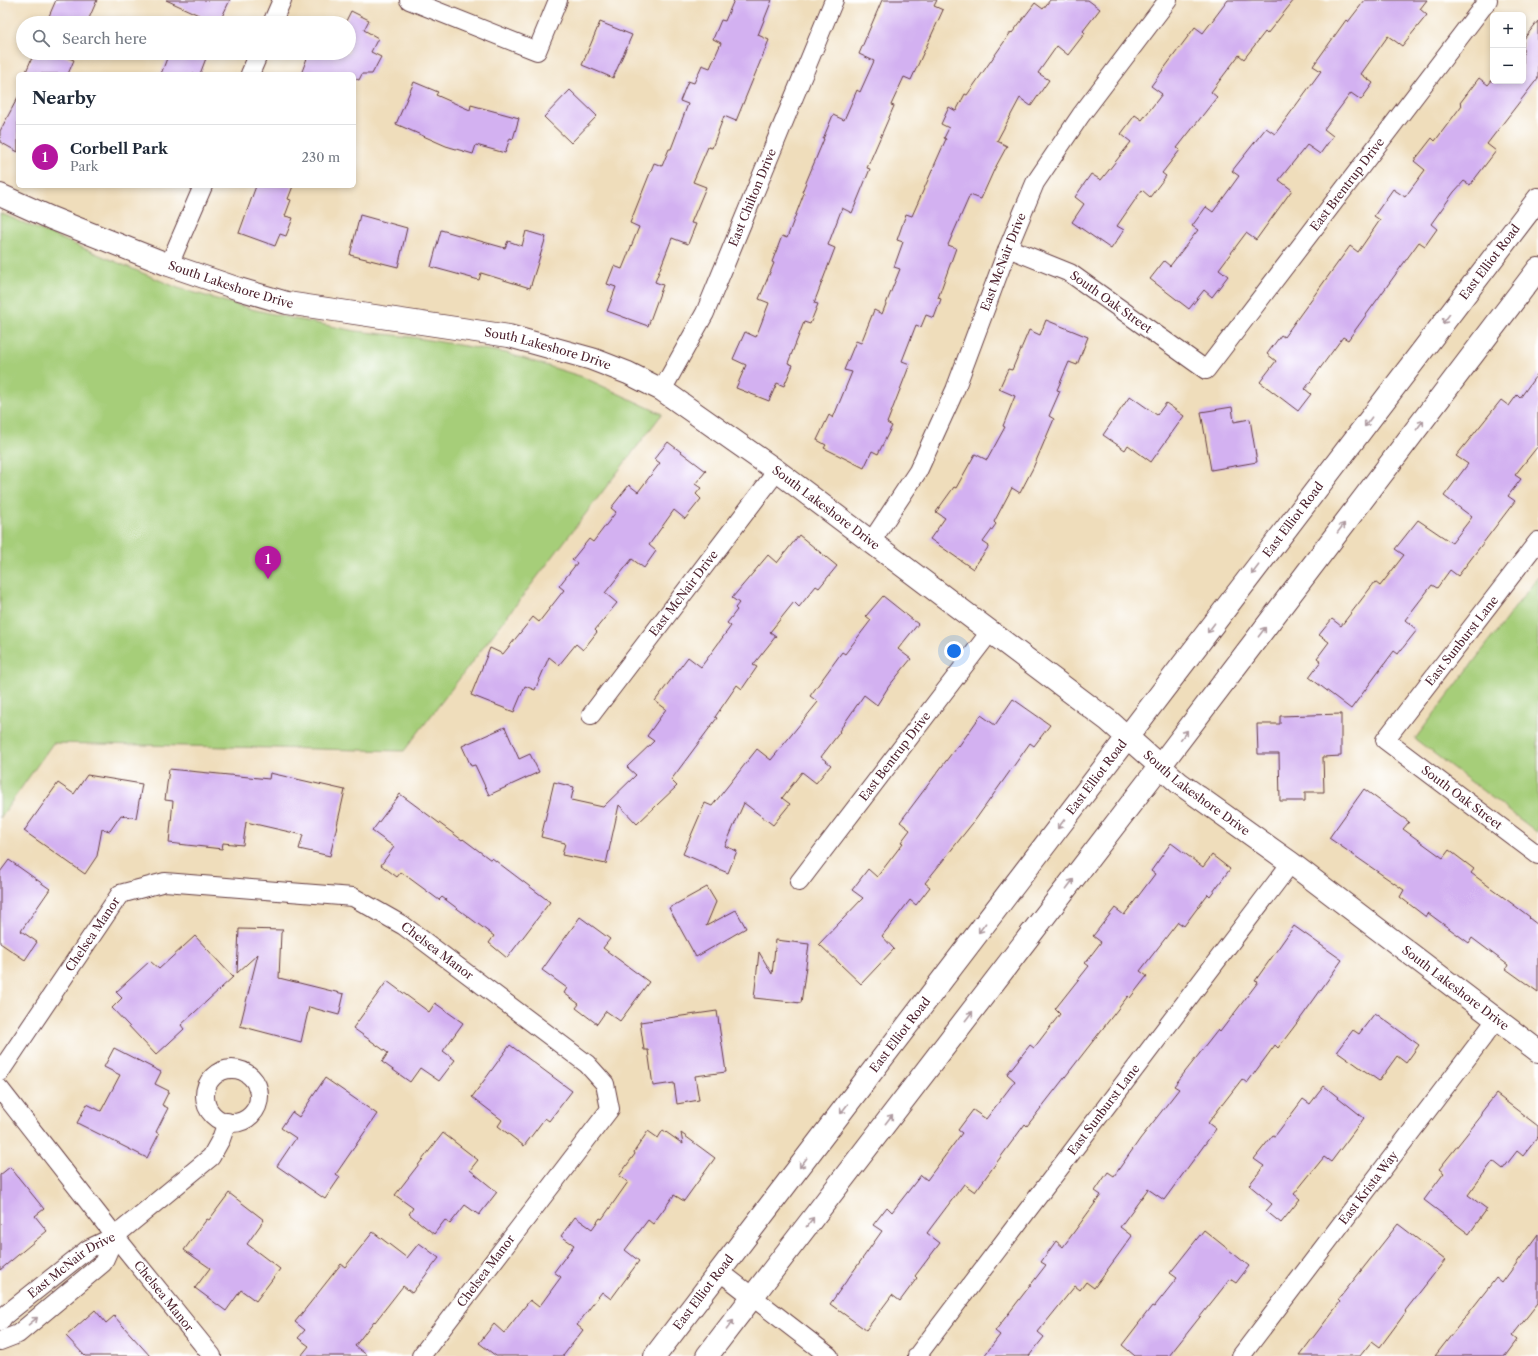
<!DOCTYPE html>
<html lang="en">
<head>
<meta charset="utf-8">
<style>
  body { margin:0; font-family:"Libre Caslon Text",serif; background:#f2f2f3; color:#1f2937 }
  .controls { position:absolute; right:12px; top:12px; display:grid; overflow:hidden; border-radius:6px; box-shadow:0 2px 6px #0003 }
  .controls button { width:36px; height:36px; display:grid; place-items:center; padding:0; border:0; border-bottom:1px solid #e0e1e3; background:#fff; color:#1f2937; font:20px sans-serif }
  .you { position:absolute; left:954px; top:651px; width:14px; height:14px; margin:-10px; border:3px solid #fff; border-radius:50%; background:#1a73e8; box-shadow:0 0 0 6px #1a73e833 }
  .badge { display:grid; place-items:center; width:26px; height:26px; border-radius:50%; background:#b5179e; color:#fff; font-size:13px; font-weight:700 }
  .pin { position:absolute; translate:-50% -33px; filter:drop-shadow(0 1px 2px #0008) }
  .pin::after { content:''; position:absolute; top:21px; width:14px; height:12px; background:inherit; clip-path:polygon(0 0,100% 0,50% 100%) }
  .list { margin:0; padding:0; list-style:none }
  h2 { display:flex; justify-content:space-between; align-items:center; height:52px; margin:0; padding:0 16px; font-size:17px }
  h2 small { font-size:13px; font-weight:400; color:#747a83 }
  .list li { display:grid; grid-template-columns:26px 1fr auto; gap:12px; align-items:center; box-sizing:border-box; height:64px; padding:0 16px; border-top:1px solid #e0e1e3 }
  .list b { display:block; font-size:15px; white-space:nowrap }
  .list p { margin:0; font-size:13px; white-space:nowrap; color:#747a83 }
  .list em { font-size:13px; font-style:normal; color:#747a83 }
  .icon { flex:none; width:22px; height:22px; fill:none; stroke:currentColor; stroke-width:2; stroke-linecap:round; stroke-linejoin:round }
  .map { position:relative; flex:none; width:1538px; height:1356px; overflow:hidden }
  .search { position:absolute; background:#fff; box-shadow:0 2px 6px #0003; left:16px; top:16px; width:340px; height:44px; display:flex; align-items:center; gap:10px; box-sizing:border-box; padding:0 14px; border-radius:22px; color:#747a83; font-size:15px }
  .panel { position:absolute; background:#fff; box-shadow:0 2px 6px #0003; left:16px; top:72px; width:340px; height:116px; border-radius:6px }
  .map>svg:first-child { display:block }
  .green { fill:#a6ce79; stroke:#787652 }
  .building { fill:#d3b1f1 }
  .lines { fill:none; stroke-linecap:round; stroke-linejoin:round }
  .minor-casing { stroke:#633c41; stroke-width:20 }
  .tertiary-casing { stroke:#633c41; stroke-width:24 }
  .secondary-casing { stroke:#633c41; stroke-width:24 }
  .minor { stroke:#fff; stroke-width:18 }
  .tertiary { stroke:#fff; stroke-width:22 }
  .secondary { stroke:#fff; stroke-width:22 }
  .oneway { stroke:#ae9aa0 }
  .labels { text-anchor:middle; stroke-width:3.5; stroke-linejoin:round; paint-order:stroke }
  .street-label { font-size:12px; fill:#4a1f2b; stroke:#fff }
</style>
</head>
<body>
<div class="map">
<svg width="1538" height="1356" viewBox="0 0 1538 1356">
  <rect width="100%" height="100%" fill="#fff"/>
  <filter id="ink" filterUnits="userSpaceOnUse"><feTurbulence type="fractalNoise" baseFrequency=".025" numOctaves="2"/><feDisplacementMap in="SourceGraphic" scale="8" xChannelSelector="R" yChannelSelector="G"/><feConvolveMatrix kernelMatrix="1 2 1 2 8 2 1 2 1" color-interpolation-filters="sRGB"/></filter>
  <filter id="wash" filterUnits="userSpaceOnUse"><feTurbulence type="fractalNoise" baseFrequency=".012" numOctaves="4" result="noise"/><feDisplacementMap in="SourceGraphic" scale="16" xChannelSelector="R" yChannelSelector="G"/><feGaussianBlur stdDeviation="0.9" result="paint"/><feColorMatrix in="noise" values="0 0 0 0 0 0 0 0 0 0 0 0 0 0 0 0 0 1.4 0 .05"/><feComposite in="paint" operator="in"/></filter>
  <g filter="url(#wash)">
    <rect width="100%" height="100%" fill="#efddbb"/>
    <!-- green -->
    <path class="green" d="M0 213 178 288 251 309 295 319 356 331 411 337 506 353 583 377 662 414 404 751 53 743 0 818Z
      M1538 577V833L1415 739Z"/>
    <g id="blocks">
      <!-- building -->
      <path class="building" d="M56 0H97L87 23H46Z
        M166 0H230L219 23H201L203 17Z
        M734 0H772L758 35 769 40 736 121 724 116 712 148 708 147 693 182 706 187 691 223 696 224 688 244 672 238 655 282 663 285 648 326 607 311 616 287 607 284 614 266 622 269 639 227 630 223 654 163 662 166 669 149H671L688 104 680 101 688 81 694 83 702 65 710 68 721 43 713 39 721 20 725 21Z
        M882 0H937L934 6 943 10 911 80 904 77 891 105 894 106 867 168 870 169 852 213 842 208 828 245 835 248 814 303 818 304 810 324 804 322 788 363 793 365 784 386 777 383 769 401 736 388 746 365 733 359 745 332 756 337 769 303 759 299 774 263 772 262 782 236 787 238 804 193 802 192 824 139H823L833 115 844 120 857 90 860 92 874 61 859 54Z
        M1050 0H1088L1100 9 1083 31 1085 33 1068 55 1057 46 1038 73 1049 80 1031 106 1020 98 997 141 1007 146 994 170 981 199 970 195 948 245 956 248 938 298 941 299 934 318 926 315 921 327 916 325 902 361 910 364 887 423 892 426 878 454 872 451 864 468 824 448 826 445 817 440 829 415 833 418 852 372 844 370 856 341 861 343 874 310 882 314 900 269 894 267 903 242 897 240 906 214 912 216 946 139 944 138 949 128 941 124 949 107 956 111 965 94 967 95 1011 32 1012 33 1035 3 1043 9Z
        M1228 0H1294L1267 34 1265 32 1244 59 1239 55 1211 92 1217 97 1177 148 1180 150 1162 173 1166 176 1150 197 1142 190 1117 226 1124 230 1111 249 1072 222 1084 204 1075 197 1091 174 1101 180 1131 142 1121 134 1135 115 1142 120 1162 94 1151 86 1195 27 1203 33Z
        M1365 0H1427L1420 9 1427 15 1402 46 1388 36 1361 74 1373 83 1361 100 1351 93 1324 129 1333 136 1320 154 1307 145 1279 180 1292 190 1256 240 1246 233 1219 269 1228 276 1212 297 1204 290 1189 309 1150 279 1164 261 1170 266 1198 230 1192 226 1206 207 1213 212 1239 176 1232 171 1266 128 1275 134 1321 71 1313 66 1346 20 1348 22Z
        M351 11 369 20 364 30 378 38 371 52 381 57 372 74H362L359 80 354 78V74H301L309 53H349V23H345Z
        M1538 21V78L1487 144 1496 151 1470 185 1464 181 1454 192 1431 224 1437 229 1425 246 1419 242 1348 340 1343 337 1305 389 1311 394 1298 411 1260 382 1276 361 1267 354 1281 335 1284 337 1350 246 1358 252 1380 220 1374 216 1393 189 1405 197 1425 170 1414 161 1432 138 1435 141 1462 105 1460 103 1479 78 1488 85 1493 79V81H1523V40Z
        M600 22 632 35 613 78 582 65Z
        M34 53H56L74 60 68 74H25Z
        M169 53H208L200 74H161Z
        M414 82 438 92 436 95 470 110 471 105 519 118 513 139 510 138 505 153 476 145 473 154 446 146 396 124Z
        M570 90 597 116 571 143 544 117Z
        M18 97V152L0 142V131Z
        M256 186H293L288 199 291 200 285 216 293 218 286 236 280 234 275 246 239 233Z
        M360 215 407 228 398 267 350 255Z
        M441 230 505 248 508 241 522 246 526 231 546 237 530 288 481 273 479 280 431 267Z
        M1046 320 1088 337 1077 365 1069 362 1057 390 1060 391 1049 416 1054 419 1033 468 1020 493 1012 488 994 522 996 524 983 542 989 546 973 569 930 539 945 518 936 512 954 487 956 488 975 454 987 460 1005 427 1003 426 1015 396 999 389 1008 369 1012 370 1029 330 1040 335Z
        M1538 373V446L1515 475 1521 479 1508 496 1515 501 1458 576 1450 570 1437 588 1432 585 1405 620 1417 630 1398 654 1394 651 1351 709 1309 677 1321 661 1317 658 1329 642 1319 635 1332 619 1341 626 1375 582 1380 586 1404 555 1395 549 1418 520 1452 543 1472 517 1444 496 1468 464 1456 456 1501 400 1509 406 1517 395 1520 398Z
        M1130 396 1157 415 1166 403 1184 416 1151 462 1128 445 1125 450 1103 435Z
        M1232 407 1234 422 1250 419 1257 462 1211 470 1201 412Z
        M668 442 706 471 695 484 701 488 696 494 701 499 685 519 674 510 649 545 656 551 644 568 632 559 605 593 617 603 595 630 597 632 583 650 576 644 559 665 549 657 535 690 525 686 514 712 471 695 490 648 503 654 533 617 539 622 564 590 559 586 577 563 572 560 589 539 593 542 616 512 611 508 629 485 638 492 660 463 654 459Z
        M799 535 837 566 819 588 816 586 799 607 794 602 770 632 776 636 753 665 757 667 742 689 737 685 715 717 717 718 671 780 677 786 637 824 619 805 606 864 562 855 565 843 541 837 554 782 574 787 571 800 603 807 636 775 627 767 654 741 647 736 666 709 655 701 688 657 701 667 731 626 727 623 737 610 735 608 739 603 732 598 768 555 777 563Z
        M883 596 918 624 898 649 911 659 889 686 877 705 864 695 839 731 840 732 821 757 831 765 816 783 802 772 782 798 790 804 773 825 744 803 725 846 737 851 728 873 683 854 705 803 712 806 757 749 771 760 818 702 810 696 842 652 845 654 871 620 866 616Z
        M1013 699 1050 725 1034 746 1030 743 976 819 925 883 930 887 916 905 910 900 882 936 894 949 861 984 819 944 863 898 852 890 868 869 877 877 903 843 901 842 910 830 900 822 958 745 959 746 981 715 995 725Z
        M1341 714V756L1323 757 1324 792H1305V801H1280L1279 754H1258L1257 724H1280V716Z
        M505 727 519 759 530 754 539 772 489 795 475 765 471 766 462 746Z
        M169 769 269 779 270 773 345 790 330 856 299 849 303 835 246 822 243 845 223 843 222 849 169 843 173 801 165 800Z
        M87 775 142 784 136 818 121 815 110 831 102 829 97 856 85 874 24 831 58 783 74 794Z
        M1364 789 1409 822 1403 829 1443 858 1449 850 1474 869 1471 873 1530 917 1529 918 1538 925V992L1506 969 1508 965 1472 938 1469 943 1428 913 1426 917 1400 897 1404 890 1329 838Z
        M400 794 462 840 463 839 491 860 492 858 550 902 507 958 489 943 494 936 442 897 439 900 401 872 397 877 381 865 394 847 372 831Z
        M1171 843 1203 867 1212 855 1230 869 1210 896 1208 894 1184 926 1178 922 1140 971 1147 976 1130 998 1128 996 1027 1126 1025 1124 975 1192 964 1184 927 1233 940 1243 915 1276 917 1278 900 1301 892 1295 866 1330 830 1304 882 1231 873 1225 887 1207 892 1212 921 1175 927 1180 962 1133 958 1130 973 1110 986 1119 1015 1081 1007 1074 1030 1045 1034 1048 1060 1014 1055 1009 1089 966 1085 963 1101 942 1093 936 1115 908 1124 915 1155 874 1151 871Z
        M9 860 50 889 21 931 37 942 25 960 0 943V872Z
        M707 887 716 902 706 926 736 910 746 928 696 957 669 908Z
        M580 917 610 939 603 948 649 982 620 1021 606 1011 597 1024 576 1008 579 1004 564 993 567 988 542 970Z
        M1294 926 1342 960 1303 1015 1278 1048 1275 1045 1247 1083 1242 1079 1208 1123 1216 1129 1164 1200 1148 1189 1120 1227 1132 1236 1094 1288 1086 1282 1080 1290 1075 1286 1038 1332 1044 1337 1029 1356H984L1000 1335 995 1331 1046 1265 1041 1262 1056 1241 1063 1247 1101 1195 1095 1191 1108 1172 1114 1176 1140 1139 1179 1089 1174 1086 1218 1030 1220 1032 1258 982 1255 981Z
        M239 929 283 930 281 933 279 978 344 994 339 1015 309 1007 301 1042 240 1026 258 954 237 973Z
        M195 936 233 977 181 1025 184 1029 156 1055 112 1008 122 998 116 992 150 961 159 969Z
        M776 940 809 944 801 1003 754 998 759 952 772 974Z
        M387 981 429 1012 435 1003 463 1023 443 1051 455 1060 439 1081 420 1068 410 1082 382 1062 388 1053 353 1028Z
        M717 1011 726 1072 695 1076 699 1100 677 1104 674 1083 653 1086 648 1050H644L640 1022Z
        M1375 1013 1419 1045 1406 1063 1397 1056 1379 1081 1337 1051 1353 1030 1359 1034Z
        M510 1045 572 1091 549 1121 545 1118 524 1146 498 1126 502 1120 472 1097Z
        M114 1048 161 1072 155 1084 169 1091 162 1105 168 1108 156 1132 159 1134 147 1158 77 1123 87 1104 101 1111 120 1075 104 1067Z
        M325 1078 377 1114 336 1174 340 1177 325 1199 277 1166 296 1138 281 1128 292 1112 299 1117Z
        M1324 1086 1364 1118 1331 1162 1324 1157 1294 1194 1300 1199 1281 1223 1266 1211 1272 1204 1249 1185 1264 1166 1254 1159 1273 1135 1275 1136 1303 1099 1310 1104Z
        M1496 1094 1538 1126V1137L1523 1156 1517 1151 1503 1169 1493 1161 1468 1195 1487 1209 1469 1234 1424 1200 1444 1173 1439 1169 1482 1115 1481 1113Z
        M663 1130 683 1144 681 1133 715 1158 684 1201 674 1195 653 1224 648 1220 625 1250 639 1261 611 1299 602 1292 577 1325 583 1330 563 1356H496L479 1343 494 1324 504 1333 530 1300 539 1307 561 1277 554 1272 574 1245 561 1236 575 1217 592 1229 600 1218 602 1219 628 1182 619 1176 635 1154 634 1152 648 1131 658 1138Z
        M443 1133 478 1160 470 1170 497 1192 479 1215 465 1205 450 1224 445 1220 434 1234 409 1214 413 1208 395 1195Z
        M10 1167 44 1209 35 1216 47 1231 0 1270V1175Z
        M229 1193 264 1220 247 1244 280 1269 256 1301 241 1290 226 1311 195 1288 210 1268 184 1250 207 1219 209 1220Z
        M1398 1224 1445 1260 1405 1311 1406 1312 1380 1347 1372 1341 1360 1356H1299L1340 1302 1338 1300Z
        M1204 1230 1249 1266 1236 1283 1230 1279 1169 1356H1135L1122 1345 1152 1306 1154 1307 1177 1278 1170 1273Z
        M373 1232 407 1258 419 1243 439 1258 412 1293 403 1286 375 1322 374 1321 355 1346 368 1356H301L309 1346 298 1338 305 1330 295 1322 341 1264 345 1267Z
        M1538 1234V1303L1512 1336 1517 1340 1505 1356H1435L1496 1278 1502 1283Z
        M95 1310 106 1323 114 1316 150 1356H85L66 1336Z"/>
    </g>
  </g>
  <g filter="url(#ink)">
    <use href="#blocks" fill-opacity="0" stroke="#633c41" stroke-width="1"/>
    <g class="lines">
      <defs>
        <g id="minor">
          <path d="M409 0 537 51 558 0"/>
          <path d="M272 23 282 0"/>
          <path d="M250 74 259 53"/>
          <path id="s1" d="M1008 248 1070 273 1206 370 1488 0"/>
          <path d="M169 265 203 186"/>
          <path id="s2" d="M662 390 705 313 834 0"/>
          <path id="s3" d="M1538 541 1385 740 1538 855"/>
          <path id="s4" d="M871 542 918 471 955 390 1008 248 1035 183 1081 115 1168 0"/>
          <path id="s5" d="M591 715 777 471"/>
          <path id="s6" d="M799 882 990 632"/>
          <circle cx="232" cy="1096" r="27"/>
          <path id="s7" d="M0 1072 120 894 165 882 353 897 404 926 587 1064 605 1084 610 1109 421 1356"/>
          <path id="s8" d="M0 1089 115 1236 212 1356"/>
          <path d="M719 1271 829 1356"/>
          <path id="s9" d="M0 1322 4 1316 88 1249 115 1236 211 1157 221 1139 227 1122"/>
          <path d="M0 1341 18 1334 103 1263 115 1236"/>
          <path id="s10" d="M917 1356 1291 863"/>
          <path id="s11" d="M1241 1356 1496 1020"/>
        </g>
        <g id="tertiary">
          <path id="s12" d="M0 195 51 218 169 265 239 289 287 303 509 336 592 359 628 373 662 390 777 471 1109 721 1179 783 1291 863 1538 1051"/>
        </g>
        <g id="secondary">
          <path id="s13" d="M655 1356 1538 199"/>
          <path d="M707 1356 1160 766 1538 269"/>
        </g>
      </defs>
      <!-- minor casing -->
      <use href="#minor" class="minor-casing"/>
      <!-- tertiary casing -->
      <use href="#tertiary" class="tertiary-casing"/>
      <!-- secondary casing -->
      <use href="#secondary" class="secondary-casing"/>
      <!-- minor -->
      <use href="#minor" class="minor"/>
      <!-- tertiary -->
      <use href="#tertiary" class="tertiary"/>
      <!-- secondary -->
      <use href="#secondary" class="secondary"/>
    </g>
    <!-- one-way arrows -->
    <defs><path id="oneway-shaft" d="M-6 0H5M1.5-3L5.5 0L1.5 3" fill="none" stroke-width="1.6" stroke-linecap="round" stroke-linejoin="round"/></defs>
    <g class="oneway">
      <use href="#oneway-shaft" transform="translate(1446 319) rotate(127)"/>
      <use href="#oneway-shaft" transform="translate(1368 422) rotate(127)"/>
      <use href="#oneway-shaft" transform="translate(1420 425) rotate(-53)"/>
      <use href="#oneway-shaft" transform="translate(1341 528) rotate(-53)"/>
      <use href="#oneway-shaft" transform="translate(1255 570) rotate(127)"/>
      <use href="#oneway-shaft" transform="translate(1211 628) rotate(127)"/>
      <use href="#oneway-shaft" transform="translate(1262 632) rotate(-53)"/>
      <use href="#oneway-shaft" transform="translate(1184 735) rotate(-53)"/>
      <use href="#oneway-shaft" transform="translate(1061 824) rotate(127)"/>
      <use href="#oneway-shaft" transform="translate(1070 884) rotate(-53)"/>
      <use href="#oneway-shaft" transform="translate(982 928) rotate(127)"/>
      <use href="#oneway-shaft" transform="translate(969 1016) rotate(-52)"/>
      <use href="#oneway-shaft" transform="translate(844 1109) rotate(127)"/>
      <use href="#oneway-shaft" transform="translate(889 1119) rotate(-52)"/>
      <use href="#oneway-shaft" transform="translate(803 1163) rotate(127)"/>
      <use href="#oneway-shaft" transform="translate(810 1222) rotate(-52)"/>
      <use href="#oneway-shaft" transform="translate(33 1321) rotate(-40)"/>
      <use href="#oneway-shaft" transform="translate(730 1325) rotate(-53)"/>
    </g>
  </g>
  <g class="labels">
    <!-- street labels -->
    <g class="street-label">
      <text dy="4" stroke="none"><textPath href="#s1" startOffset="467">East Brentrup Drive</textPath></text>
      <text dy="4" stroke="none"><textPath href="#s2" startOffset="213">East Chilton Drive</textPath></text>
      <text dy="4" stroke="none"><textPath href="#s4" startOffset="311">East McNair Drive</textPath></text>
      <text dy="4" stroke="none"><textPath href="#s13" startOffset="1376">East Elliot Road</textPath></text>
      <text dy="4" stroke="none"><textPath href="#s12" startOffset="248">South Lakeshore Drive</textPath></text>
      <text dy="4" stroke="none"><textPath href="#s1" startOffset="117">South Oak Street</textPath></text>
      <text dy="4" stroke="none"><textPath href="#s12" startOffset="572">South Lakeshore Drive</textPath></text>
      <text dy="4" stroke="none"><textPath href="#s12" startOffset="896">South Lakeshore Drive</textPath></text>
      <text dy="4" stroke="none"><textPath href="#s13" startOffset="1052">East Elliot Road</textPath></text>
      <text dy="4" stroke="none"><textPath href="#s5" startOffset="153">East McNair Drive</textPath></text>
      <text transform="translate(1462 641) rotate(-52)" y="4">East Sunburst Lane</text>
      <text dy="4" stroke="none"><textPath href="#s6" startOffset="158">East Bentrup Drive</textPath></text>
      <text dy="4" stroke="none"><textPath href="#s13" startOffset="728">East Elliot Road</textPath></text>
      <text dy="4" stroke="none"><textPath href="#s12" startOffset="1364">South Lakeshore Drive</textPath></text>
      <text dy="4" stroke="none"><textPath href="#s3" startOffset="347">South Oak Street</textPath></text>
      <text dy="4" stroke="none"><textPath href="#s7" startOffset="166">Chelsea Manor</textPath></text>
      <text dy="4" stroke="none"><textPath href="#s7" startOffset="550">Chelsea Manor</textPath></text>
      <text dy="4" stroke="none"><textPath href="#s12" startOffset="1688">South Lakeshore Drive</textPath></text>
      <text dy="4" stroke="none"><textPath href="#s13" startOffset="404">East Elliot Road</textPath></text>
      <text dy="4" stroke="none"><textPath href="#s10" startOffset="309">East Sunburst Lane</textPath></text>
      <text dy="4" stroke="none"><textPath href="#s11" startOffset="211">East Krista Way</textPath></text>
      <text dy="4" stroke="none"><textPath href="#s9" startOffset="92">East McNair Drive</textPath></text>
      <text transform="translate(486 1271) rotate(-53)" y="4">Chelsea Manor</text>
      <text dy="4" stroke="none"><textPath href="#s13" startOffset="80">East Elliot Road</textPath></text>
      <text dy="4" stroke="none"><textPath href="#s8" startOffset="264">Chelsea Manor</textPath></text>
    </g>
  </g>
</svg>
<div class="controls">
<button>+</button>
<button>−</button>
</div>
<div class="you"></div>
<div class="pin badge" style="left:268px;top:579px">1</div>
<div class="search"><svg class="icon" aria-label="search" viewBox="0 0 24 24"><circle cx="10" cy="10" r="6"/><path d="M15 15l6 6"/></svg>Search here</div>
<section class="panel">
<h2>Nearby<small></small></h2>
<ul class="list">
<li><span class="badge">1</span><div><b>Corbell Park</b><p>Park</p></div><em>230 m</em></li>
</ul>
</section>
</div>
</body>
</html>
